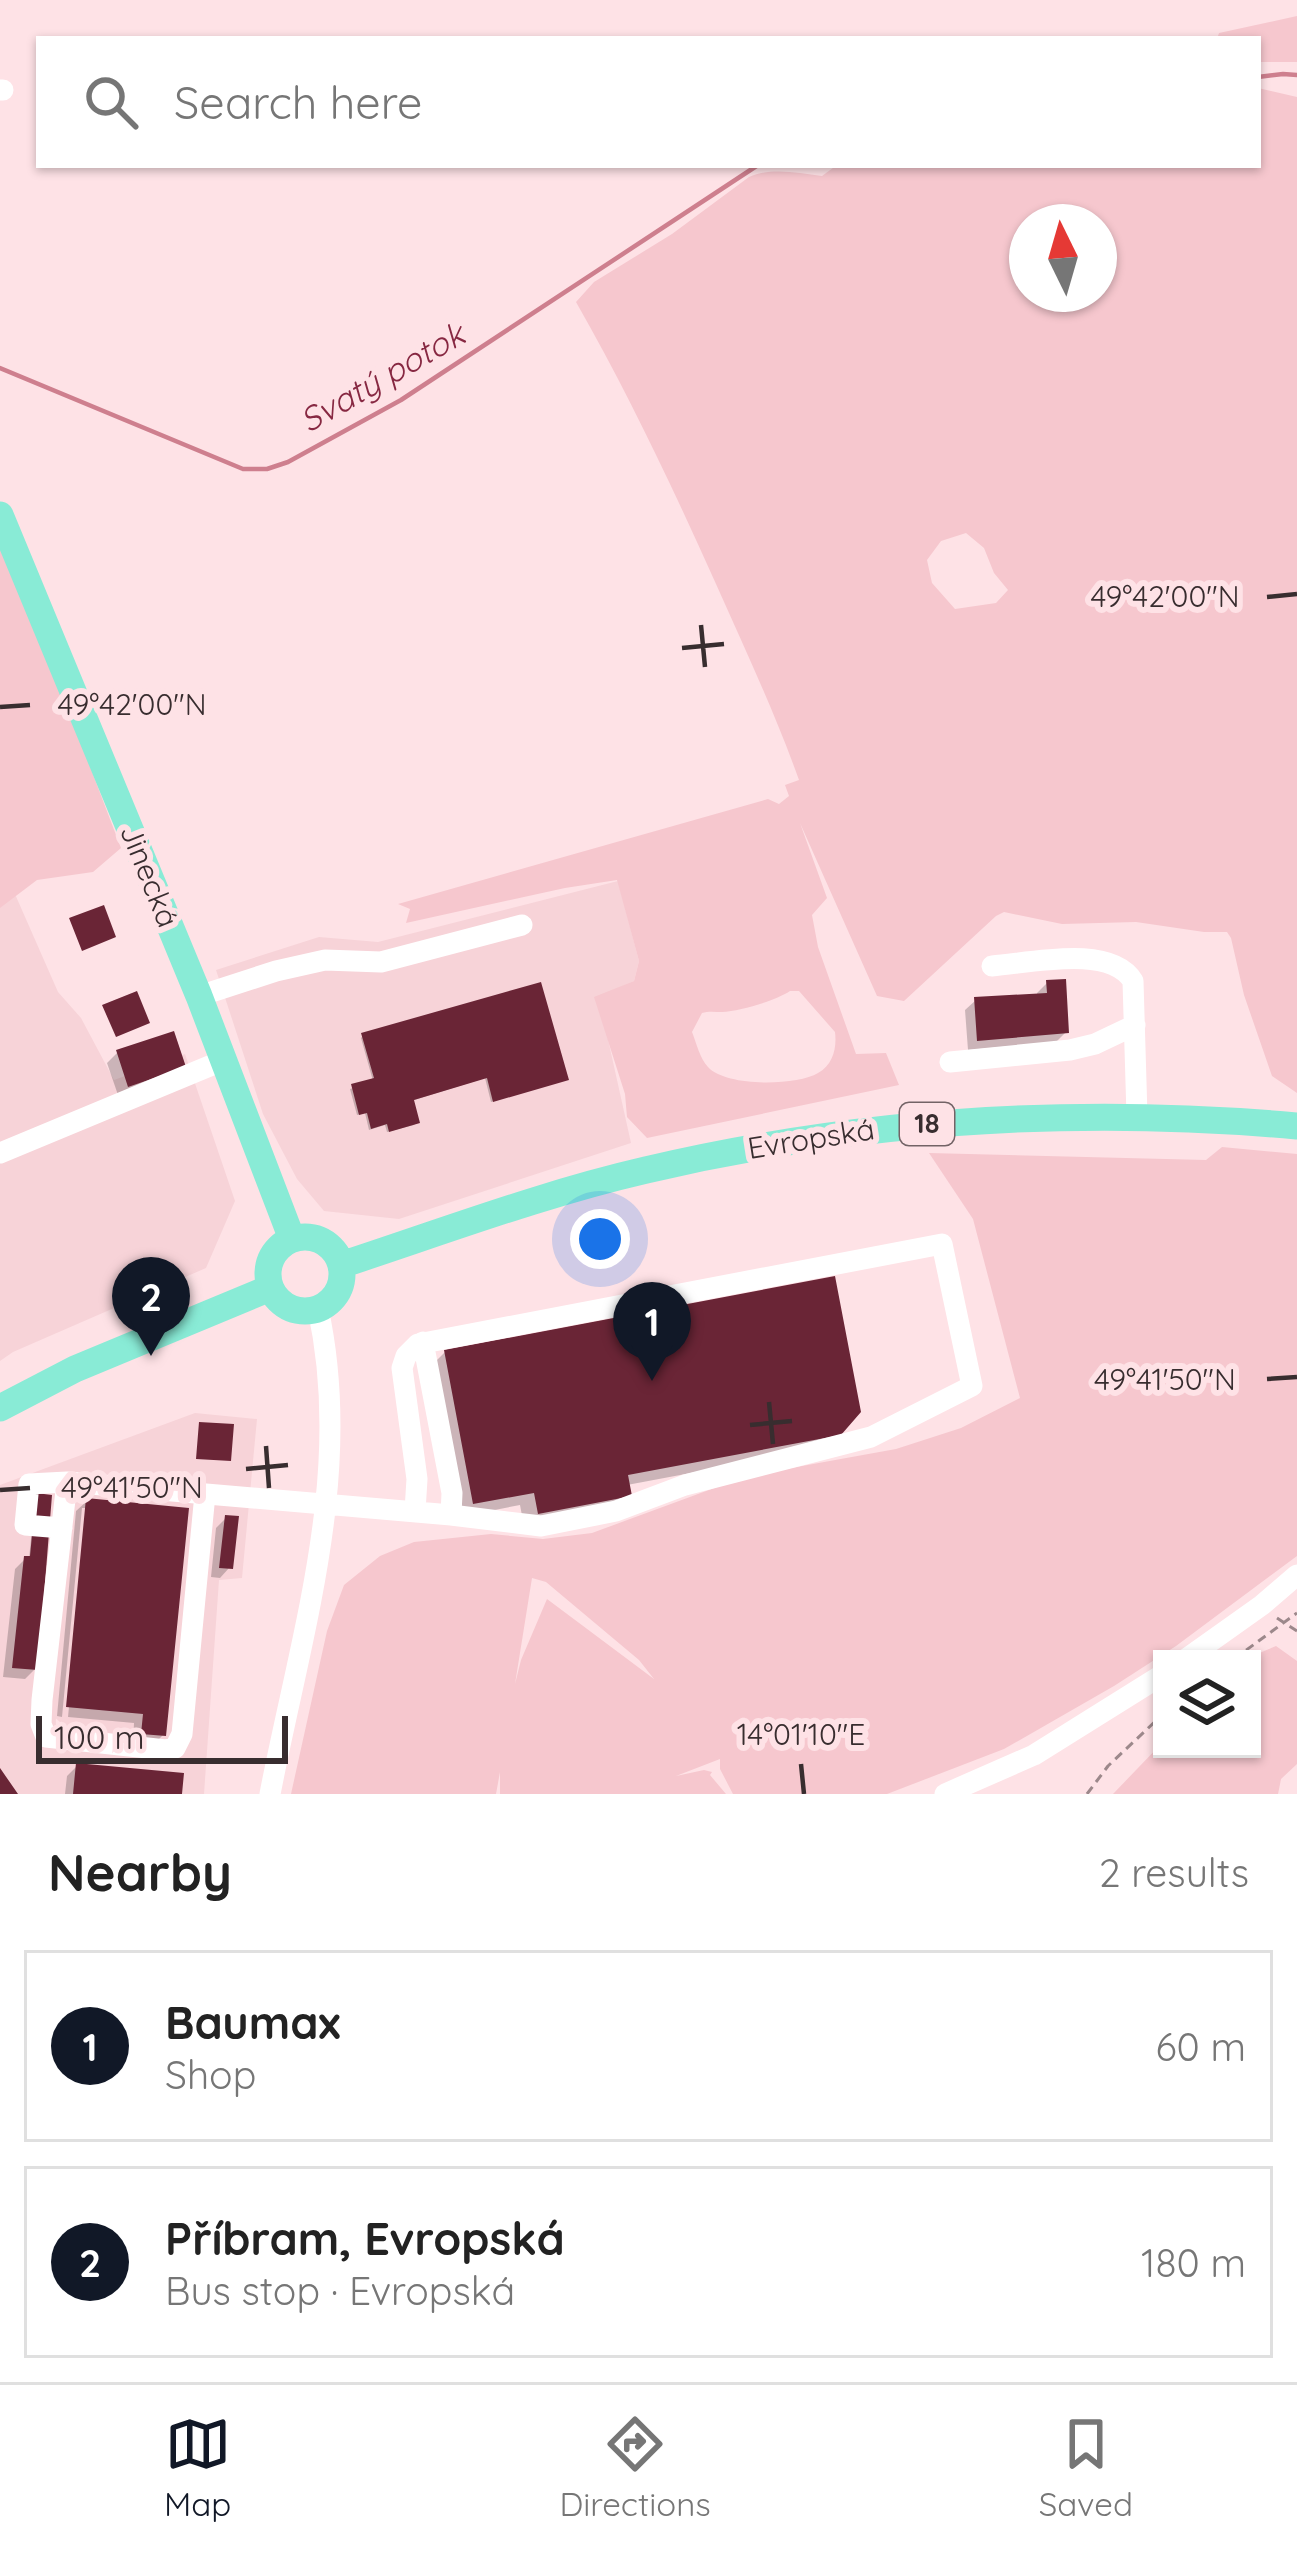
<!DOCTYPE html>
<html lang="en">
<head>
<meta charset="utf-8">
<style>
  body { margin:0; font-family:Quicksand,sans-serif; background:#f6f6f6; color:#222 }
  .controls { position:absolute; right:36px; bottom:36px; display:grid; overflow:hidden; border-radius:0px; box-shadow:0 3px 9px #0004 }
  .controls button { width:108px; height:108px; display:grid; place-items:center; padding:0; border:0; border-bottom:3px solid #e0e0e0; background:#fff; color:#222; font:60px sans-serif }
  .compass { position:absolute; left:1009px; top:204px; width:108px; height:108px; border-radius:50%; background:#fff; box-shadow:0 3px 9px #0004; rotate:355deg }
  .scale { position:absolute; left:36px; bottom:30px; width:252px; box-sizing:border-box; padding-left:12px; border:6px solid #382d2f; border-top:0; font-size:33px; line-height:42px; white-space:nowrap; color:#382d2f; -webkit-text-stroke:9px #fee2e6; paint-order:stroke }
  .you { position:absolute; left:600px; top:1239px; width:42px; height:42px; margin:-30px; border:9px solid #fff; border-radius:50%; background:#1a73e8; box-shadow:0 0 0 18px #1a73e833 }
  .badge { display:grid; place-items:center; width:78px; height:78px; border-radius:50%; background:#111827; color:#fff; font-size:39px; font-weight:700 }
  .pin { position:absolute; translate:-50% -99px; filter:drop-shadow(0 3px 6px #0008) }
  .pin::after { content:''; position:absolute; top:63px; width:42px; height:36px; background:inherit; clip-path:polygon(0 0,100% 0,50% 100%) }
  .list { margin:0; padding:0; list-style:none }
  h2 { display:flex; justify-content:space-between; align-items:center; height:156px; margin:0; padding:0 48px; font-size:51px }
  h2 small { font-size:39px; font-weight:400; color:#767676 }
  .list li { display:grid; grid-template-columns:78px 1fr auto; gap:36px; align-items:center; box-sizing:border-box; height:192px; margin:0 24px 24px; padding:0 24px; border:3px solid #e0e0e0; border-radius:0px }
  .list b { display:block; font-size:45px; white-space:nowrap }
  .list p { margin:0; font-size:39px; white-space:nowrap; color:#767676 }
  .list em { font-size:39px; font-style:normal; color:#767676 }
  .icon { flex:none; width:66px; height:66px; fill:none; stroke:currentColor; stroke-width:2; stroke-linecap:round; stroke-linejoin:round }
  .map { position:relative; flex:none; width:1297px; height:1794px; overflow:hidden }
  .search { position:absolute; background:#fff; box-shadow:0 3px 9px #0004; left:36px; right:36px; top:36px; height:132px; display:flex; align-items:center; gap:30px; box-sizing:border-box; padding:0 42px; border-radius:0px; color:#767676; font-size:45px }
  .sheet { height:588px; background:#fff }
  nav { display:flex; justify-content:space-around; align-items:center; box-sizing:border-box; height:168px; border-top:3px solid #e0e0e0; background:#fff; font-size:33px; color:#767676 }
  nav a { display:grid; justify-items:center; gap:6px }
  nav .on { color:#111827 }
  .map>svg:first-child { display:block }
  .built { fill:#f7d3d8 }
  .green { fill:#f6c7ce; fill-rule:evenodd }
  .shadow { fill:#0003 }
  .lines { fill:none; stroke-linecap:round; stroke-linejoin:round }
  .stream { stroke:#ce7f8e; stroke-width:4.5 }
  .building { fill:#6a2536 }
  .path { stroke:#9c888b; stroke-width:3; stroke-dasharray:9 6; stroke-linecap:butt }
  .minor { stroke:#fff; stroke-width:21 }
  .major { stroke:#89ebd6; stroke-width:27 }
  .ticks { fill:none; stroke:#382d2f; stroke-width:4.5 }
  .labels { text-anchor:middle; stroke-width:12; stroke-linejoin:round; paint-order:stroke }
  .shield { fill:#fee2e6; stroke:#736366; stroke-width:3 }
  .shield-label { font-size:27px; font-weight:bold; fill:#382d2f }
  .street-label { font-size:30px; fill:#382d2f; stroke:#fee2e6 }
  .water-label { font-size:33px; font-style:italic; fill:#872842; stroke:#fee2e6 }
  .ticks-label { font-size:30px; text-anchor:middle; fill:#382d2f; stroke:#fee2e6; stroke-width:12; stroke-linejoin:round; paint-order:stroke }
</style>
</head>
<body>
<div class="map">
<svg width="1297" height="1794" viewBox="0 0 1297 1794">
  <rect width="100%" height="100%" fill="#fee2e6"/>
  <!-- built -->
  <path class="built" d="M618 881 639 961 634 981 595 998 607 1035 631 1143 399 1219 324 1211 297 1179 263 1114 216 970 319 937 378 942Z
    M11 885 58 992 81 1018 114 1080 185 1054 235 1201 206 1268 13 1352 0 1361V890Z
    M195 1413 257 1419 242 1578 219 1580 204 1794H0V1485Z"/>
  <!-- green -->
  <path class="green" d="M1297 16V62H1258V39H1217L1219 33Z
    M1258 88 1297 97V1093L1272 1076 1244 995 1231 938 1227 932H1204L1136 922 1062 924 1004 912 996 916 904 1001 877 996 800 823 827 898 812 915 818 947 856 1054 886 1053 899 1085 647 1138 627 1117 625 1094 594 997 634 981 639 961 617 880 565 888 406 923 410 909 398 904 768 799 779 804 789 796 785 785 799 780C775 713 745 649 716 584 673 488 628 393 576 302L594 282 672 234 749 177C772 167 797 173 822 176L837 165H1258ZM1027 222H1099V294H1027ZM966 533 984 548 994 573 1008 590 996 603 955 609 932 583 927 560 941 541ZM790 991H799L835 1032C837 1048 833 1065 818 1073 796 1086 726 1087 708 1067 700 1059 696 1042 692 1032L702 1013C708 1011 715 1012 722 1012 740 1011 775 1001 790 991Z
    M0 530 121 848 93 872 37 880 0 908Z
    M1222 1147 1297 1154V1556L1176 1646 1114 1686 1004 1749 887 1794H733L720 1769V1759L676 1776 704 1770 712 1772 710 1775 726 1794H500V1772L496 1794H291L327 1631 344 1585 380 1556 414 1542 491 1534 543 1539 592 1533 747 1476 896 1449 961 1428 1020 1398 973 1219 929 1153 1206 1160ZM532 1578 546 1582 639 1660 654 1679 547 1599 521 1660 515 1684Z
    M1276 1646 1297 1661V1764L1281 1779 1278 1794H1113L1162 1743V1749H1252V1659H1245Z"/>
  <!-- shadow -->
  <path class="shadow" d="M1047 983 1066 1032 1056 1042 968 1050 965 1010 976 1000 1037 996V993Z
    M363 1036 566 1079 491 1102 485 1078 411 1101 417 1122 414 1125 387 1132 385 1125 369 1130 365 1113 357 1115 350 1089 373 1081 361 1038Z
    M117 1053 182 1066 118 1095 107 1063Z
    M445 1352 857 1411 823 1448 627 1485 615 1509 524 1526 520 1505 459 1517 431 1366Z
    M35 1498V1669L25 1679 3 1677 15 1569 25 1559H29Z
    M87 1501 163 1735 153 1745 133 1743 134 1723 68 1717 88 1508H82L62 1717 57 1716 76 1511Z
    M226 1518 230 1567 220 1578 211 1577 216 1528Z
    M77 1766 179 1794H65L67 1776Z"/>
  <g class="lines">
    <!-- stream -->
    <path class="stream" d="M1258 77 1283 74 1297 75
      M0 368 243 469H267L288 462 401 400 758 165"/>
  </g>
  <!-- building -->
  <path class="building" d="M104 905 116 937 82 951 69 918Z
    M1066 979 1069 1033 977 1041 974 997 1047 993 1046 980Z
    M541 982 569 1080 493 1102 487 1078 414 1100 420 1123 389 1132 387 1124 371 1129 367 1113 359 1115 351 1084 374 1078 361 1033Z
    M137 991 150 1023 116 1037 102 1005Z
    M174 1031 186 1067 128 1087 116 1050Z
    M835 1276 861 1412 841 1435 628 1475 632 1496 538 1514 534 1493 473 1504 444 1350Z
    M199 1422 234 1424 231 1461 196 1459Z
    M36 1493 52 1495 38 1670 12 1668 24 1556H30Z
    M86 1498 189 1508 166 1736 141 1734 143 1714 66 1707Z
    M225 1515 239 1516 233 1569 219 1568Z
    M76 1763 184 1773 182 1794H73Z
    M0 1768 18 1794H0Z"/>
  <g class="lines">
    <!-- path -->
    <path class="path" d="M1277 1618 1297 1631
      M1234 1659 1297 1613
      M1087 1794 1108 1766 1162 1715"/>
    <!-- minor -->
    <path class="minor" d="M0 90H3
      M992 966C1031 963 1110 944 1133 981L1137 1116
      M199 996 276 971 325 960 381 962 522 925
      M950 1062 1070 1050 1095 1044 1135 1025
      M0 1153 224 1060
      M205 1494 182 1734 175 1748 166 1750 46 1737 41 1724 42 1700 67 1482 451 1515 452 1493 423 1342
      M415 1511 417 1479 402 1368 406 1356 418 1344 942 1244 972 1386 871 1437 685 1485 616 1511 541 1526 451 1515
      M62 1528 25 1525 29 1484 67 1482
      M1186 1659 1262 1605 1297 1575
      M270 1794C301 1634 354 1473 318 1309
      M945 1794 1034 1755 1162 1675"/>
    <!-- major -->
    <path class="major" d="M0 515 199 996 292 1239
      M268 1274a37 37 0 1 1 74 0a37 37 0 1 1-74 0Z
      M341 1265C442 1232 542 1194 646 1170 859 1120 1078 1106 1297 1126
      M0 1408 75 1369 270 1288"/>
  </g>
  <!-- ticks -->
  <path class="ticks" d="M1267 597 1297 594M701 625 705 667M682 648 724 644M0 707 30 705M1267 1379 1297 1377M769 1402 773 1444M750 1425 792 1421M266 1446 269 1488M246 1469 288 1465M0 1490 30 1488M801 1764 804 1794"/>
  <g class="labels">
    <!-- shield labels -->
    <rect class="shield" x="900" y="1103" width="54" height="42" rx="9"/>
    <g class="shield-label">
      <text x="927" y="1133">18</text>
    </g>
    <!-- street labels -->
    <g class="street-label">
      <text transform="translate(149 876) rotate(68)" y="10">Jinecká</text>
      <text transform="translate(811 1139) rotate(-9)" y="10">Evropská</text>
    </g>
    <!-- water labels -->
    <g class="water-label">
      <text transform="translate(382 377) rotate(-30)" y="12">Svatý potok</text>
    </g>
  </g>
  <g class="ticks-label">
    <text x="1165" y="607">49°42'00"N</text>
    <text x="132" y="715">49°42'00"N</text>
    <text x="1165" y="1390">49°41'50"N</text>
    <text x="132" y="1498">49°41'50"N</text>
    <text x="801" y="1745">14°01'10"E</text>
  </g>
</svg>
<div class="controls">
<button><svg class="icon" aria-label="layers" viewBox="0 0 24 24"><path d="M12 4l9 5-9 5-9-5zM3 14l9 5 9-5"/></svg></button>
</div>
<svg class="compass" viewBox="-18 -18 36 36"><path d="M0-13l5 13h-10z" fill="#e53935"/><path d="M0 13l5-13h-10z" fill="#767676"/></svg>
<div class="scale">100 m</div>
<div class="you"></div>
<div class="pin badge" style="left:652px;top:1381px">1</div>
<div class="pin badge" style="left:151px;top:1356px">2</div>
<div class="search"><svg class="icon" aria-label="search" viewBox="0 0 24 24"><circle cx="10" cy="10" r="6"/><path d="M15 15l6 6"/></svg>Search here</div>
</div>
<section class="sheet">
<h2>Nearby<small>2 results</small></h2>
<ul class="list">
<li><span class="badge">1</span><div><b>Baumax</b><p>Shop</p></div><em>60 m</em></li>
<li><span class="badge">2</span><div><b>Příbram, Evropská</b><p>Bus stop · Evropská</p></div><em>180 m</em></li>
</ul>
</section>
<nav>
<a class="on"><svg class="icon" aria-label="map" viewBox="0 0 24 24"><path d="M3 6l6-2 6 2 6-2v14l-6 2-6-2-6 2zM9 4v14M15 6v14"/></svg>Map</a>
<a><svg class="icon" aria-label="directions" viewBox="0 0 24 24"><path d="M12 3l9 9-9 9-9-9zM9 14v-3h6M13 9l2 2-2 2"/></svg>Directions</a>
<a><svg class="icon" aria-label="saved" viewBox="0 0 24 24"><path d="M7 4h10v16l-5-4-5 4z"/></svg>Saved</a>
</nav>
</body>
</html>
